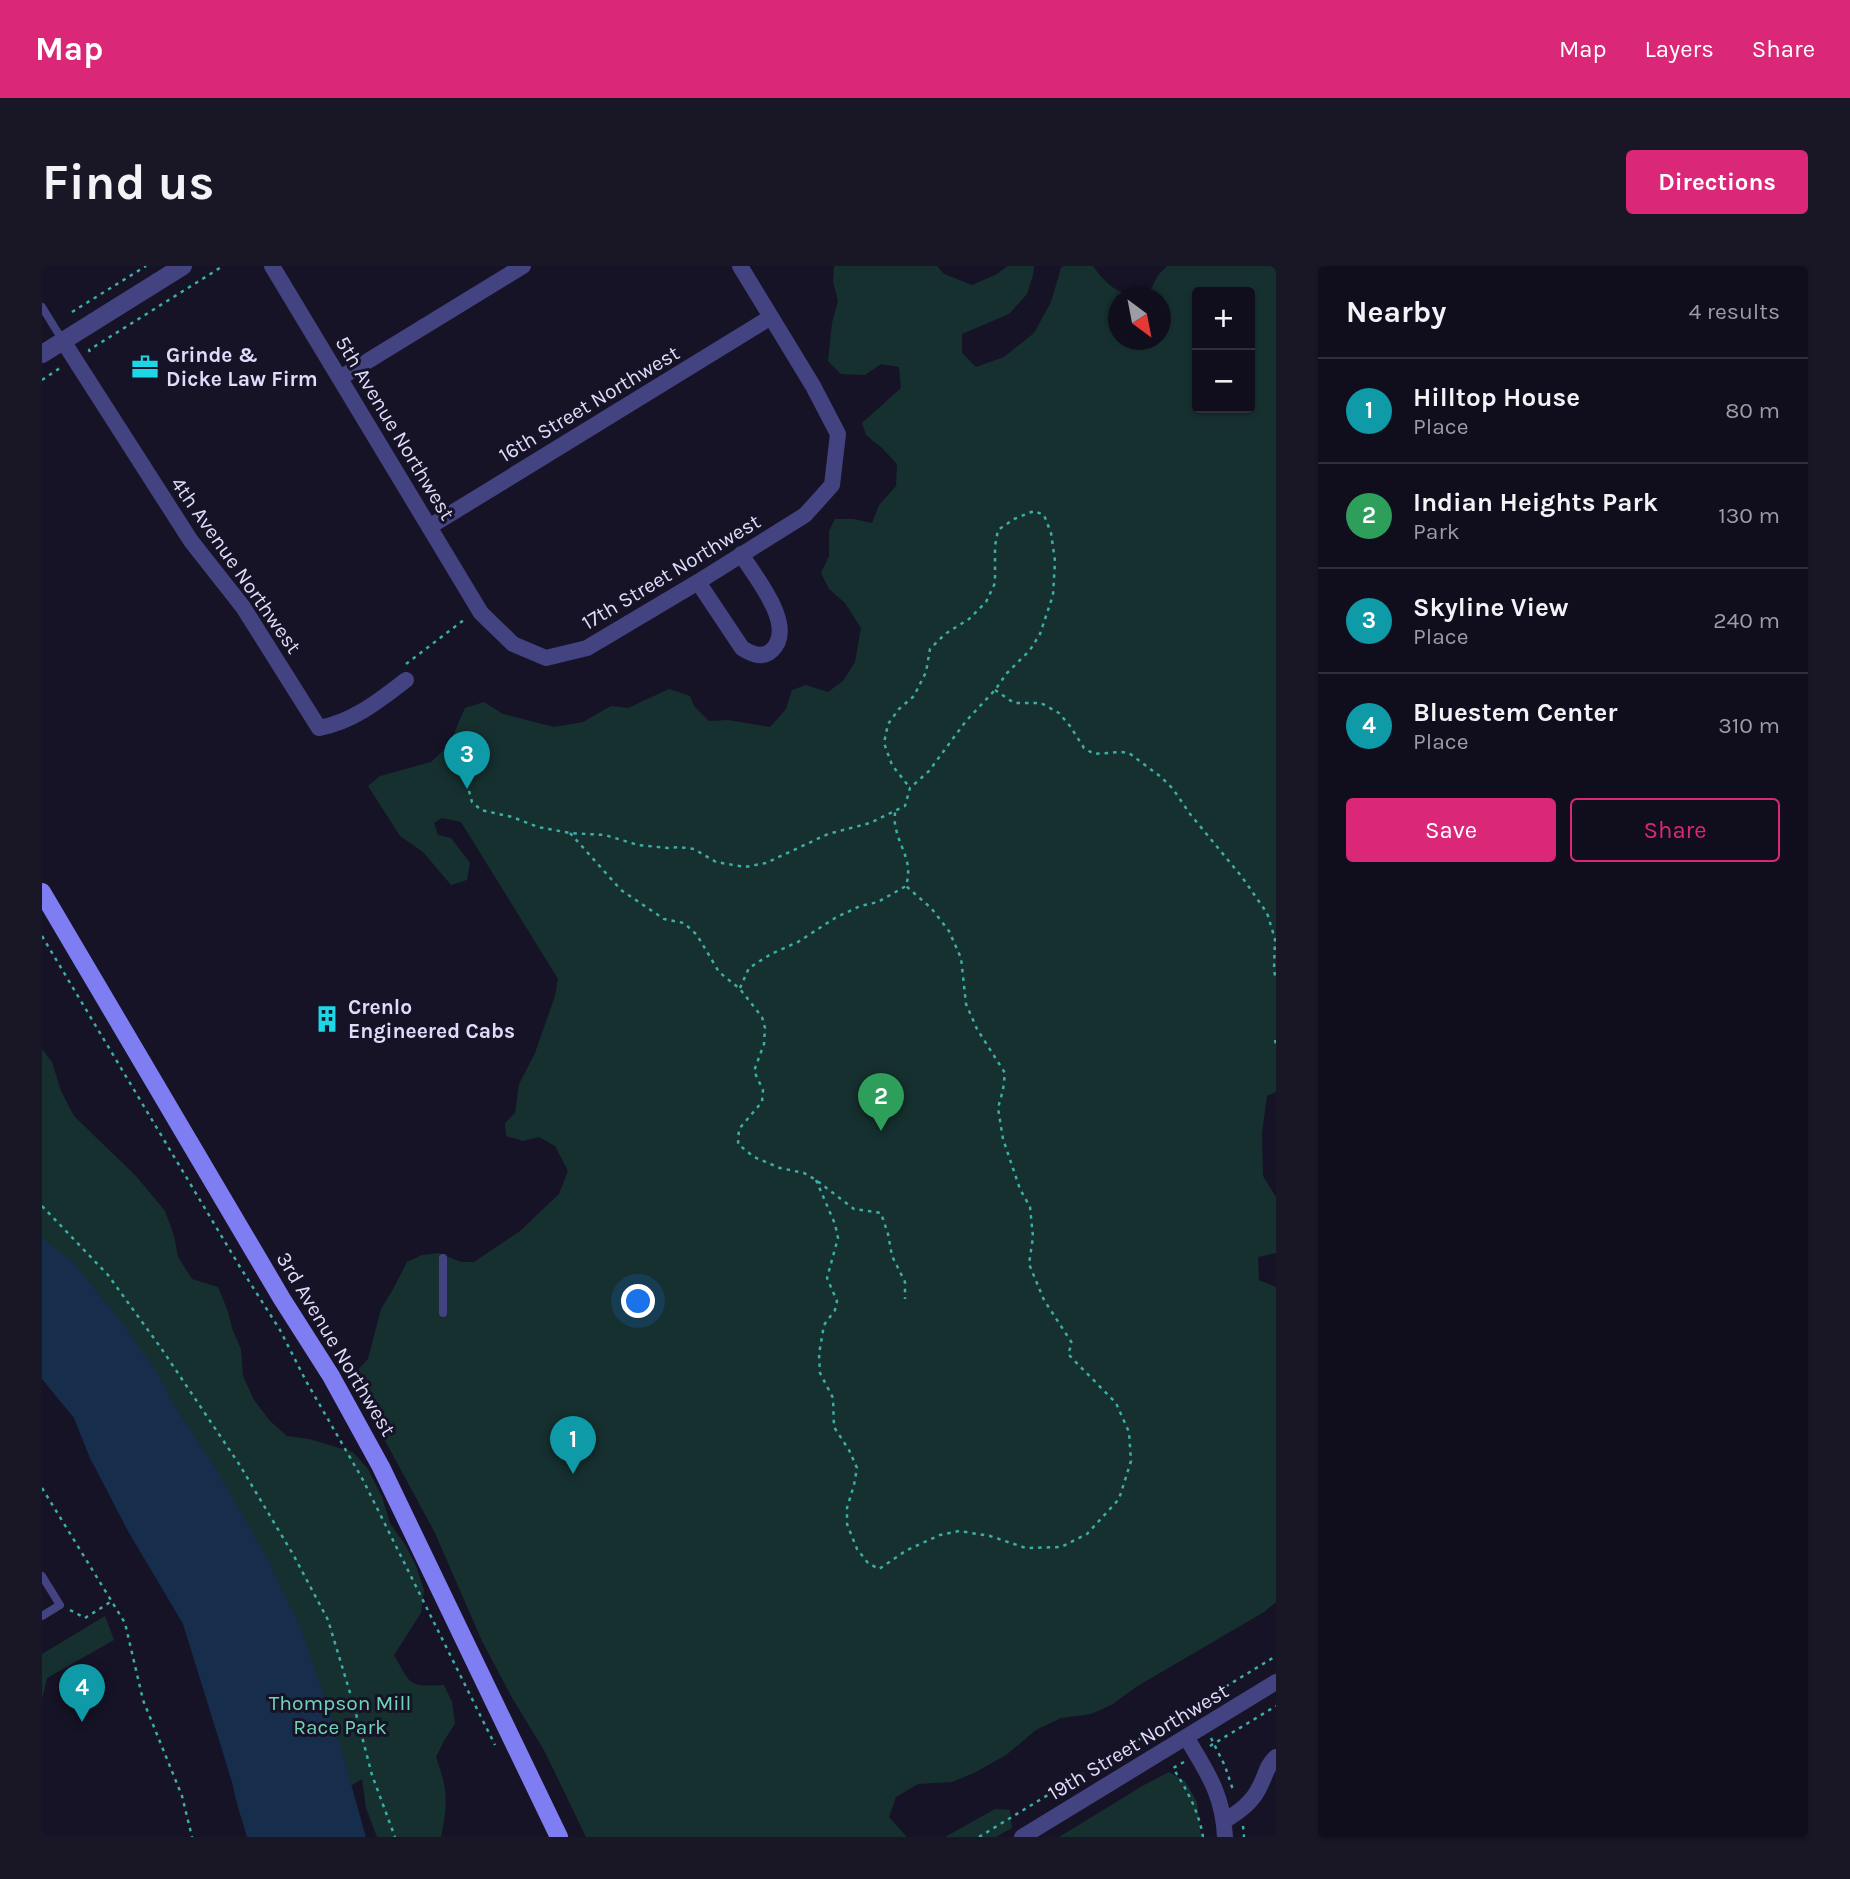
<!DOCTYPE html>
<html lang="en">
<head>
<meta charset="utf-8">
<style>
  body { margin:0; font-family:Karla,sans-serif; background:#191726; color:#f1f3f6 }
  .controls { position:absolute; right:21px; top:21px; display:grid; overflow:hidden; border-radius:7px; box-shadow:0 2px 5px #0004 }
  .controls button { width:63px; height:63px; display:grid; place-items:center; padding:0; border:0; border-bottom:2px solid #302e3b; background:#100e1d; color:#f1f3f6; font:35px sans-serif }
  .compass { position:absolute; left:1066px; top:21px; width:63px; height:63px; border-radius:50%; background:#100e1d; box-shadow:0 2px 5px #0004; rotate:148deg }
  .you { position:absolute; left:597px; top:1036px; width:24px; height:24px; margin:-18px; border:5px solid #fff; border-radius:50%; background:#1a73e8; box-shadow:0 0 0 10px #1a73e833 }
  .badge { display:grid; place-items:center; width:46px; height:46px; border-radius:50%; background:#db2777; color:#fff; font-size:23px; font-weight:700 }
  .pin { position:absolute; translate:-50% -58px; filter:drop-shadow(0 2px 4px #0008) }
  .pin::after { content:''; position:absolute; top:37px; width:24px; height:21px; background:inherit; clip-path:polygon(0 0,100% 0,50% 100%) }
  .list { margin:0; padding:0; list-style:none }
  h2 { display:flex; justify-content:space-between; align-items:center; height:91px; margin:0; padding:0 28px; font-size:30px }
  h2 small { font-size:23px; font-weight:400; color:#9c9ca4 }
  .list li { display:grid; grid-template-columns:46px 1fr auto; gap:21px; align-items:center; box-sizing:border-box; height:105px; padding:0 28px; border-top:2px solid #302e3b }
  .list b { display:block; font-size:26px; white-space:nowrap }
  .list p { margin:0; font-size:23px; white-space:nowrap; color:#9c9ca4 }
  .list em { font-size:23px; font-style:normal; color:#9c9ca4 }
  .actions { display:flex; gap:14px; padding:21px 28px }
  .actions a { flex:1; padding:16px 0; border:2px solid #db2777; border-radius:7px; text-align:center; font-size:24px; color:#db2777 }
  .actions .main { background:#db2777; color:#fff }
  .map { position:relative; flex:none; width:1234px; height:1571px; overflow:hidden; border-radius:7px }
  header { display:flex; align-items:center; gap:42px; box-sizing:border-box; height:98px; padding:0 35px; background:#db2777; color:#fff }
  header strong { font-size:33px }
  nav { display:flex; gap:38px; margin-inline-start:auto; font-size:24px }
  .intro { display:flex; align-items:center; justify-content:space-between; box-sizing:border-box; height:168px; padding:0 42px }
  h1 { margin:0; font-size:49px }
  .button { padding:18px 32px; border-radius:7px; background:#db2777; color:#fff; font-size:24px; font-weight:700 }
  main { display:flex; gap:42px; padding:0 42px }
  aside { flex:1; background:#100e1d; border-radius:7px; box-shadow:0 2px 5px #0004 }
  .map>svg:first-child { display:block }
  .green { fill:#16302f; fill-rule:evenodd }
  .water { fill:#162d4c }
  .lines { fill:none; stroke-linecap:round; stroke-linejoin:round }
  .path { stroke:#3daea5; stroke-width:2.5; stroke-dasharray:3.5 5; stroke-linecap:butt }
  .service { stroke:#444381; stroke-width:8 }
  .minor { stroke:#444381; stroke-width:16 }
  .tertiary { stroke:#444381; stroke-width:18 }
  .secondary { stroke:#7e7df1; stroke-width:18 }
  .labels { text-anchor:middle; stroke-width:6; stroke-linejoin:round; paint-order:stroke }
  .poi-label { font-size:21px; font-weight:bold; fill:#dfdcfb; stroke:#161327; text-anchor:start }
  .street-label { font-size:21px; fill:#dfdcfb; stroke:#161327 }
  .park-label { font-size:21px; fill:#6fd5b9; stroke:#161327 }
</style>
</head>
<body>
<header>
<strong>Map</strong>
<nav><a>Map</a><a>Layers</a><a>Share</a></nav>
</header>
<div class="intro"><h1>Find us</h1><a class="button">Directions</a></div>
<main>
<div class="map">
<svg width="1234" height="1571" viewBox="0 0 1234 1571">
  <rect width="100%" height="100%" fill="#161327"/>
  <!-- green -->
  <path class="green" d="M792 0H895L902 8 930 19 955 8 966 0H992L991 9 985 28 967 48 920 68V87L934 101 962 91 992 67 1009 36 1019 2 1022 0H1051C1060 13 1074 29 1092 28 1097 27 1104 24 1109 23L1116 9 1125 0H1234V826L1225 830 1220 867 1221 910 1234 931V987L1216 991 1217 1014 1234 1021V1336L1222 1346 1094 1421 1071 1438 1049 1448 1019 1452 994 1464 964 1489 932 1507 910 1516 876 1518 854 1531 847 1551 865 1571H544L503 1486 469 1430 440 1375 393 1267 319 1130 314 1106 326 1093 339 1043 350 1025 365 996 380 989 397 987 419 996H432L478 965 517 928 526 905 513 880 497 871 481 875 464 870 463 857 473 847 477 818 493 787 513 730 516 713 419 556 400 552 392 557 396 569 409 572 428 597 425 614 409 619 381 586 358 570 326 520 338 510 389 496 407 479 423 442 442 436 461 448 512 461 541 456 569 440 586 442 627 423 648 430 652 440 667 455 686 454 728 461 744 443 750 424 764 419 786 426 801 415 813 396 819 362 803 337 787 323 779 307 787 290V265L793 253H811L830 257 837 239 854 220 855 198 840 182 824 169 820 157 859 122 857 101 839 98 823 109 799 108 786 95 790 57 796 35 791 16ZM1155 26H1208V142H1155ZM1076 32H1118V74H1076Z
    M0 783 10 796 19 825 32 850 94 910 123 945 132 970 136 991 150 1013 176 1021 185 1043 191 1065 199 1083 201 1110 212 1134 228 1155 245 1170 267 1173 311 1186 326 1203 340 1231 348 1257 364 1280 374 1300 382 1324 379 1347 352 1389C369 1419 366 1421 402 1419L410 1436 413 1458 403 1473 394 1491C406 1525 406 1537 399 1571H335L324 1542 320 1513 256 1551 0 1051Z
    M63 1350 72 1374 5 1412 0 1433V1388Z
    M1127 1506 1143 1515 1155 1536 1159 1571H1017L1102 1519Z
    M953 1543 968 1544 970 1562 954 1571H903Z"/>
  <!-- water -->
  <path class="water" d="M0 972 31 996 82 1059 118 1111 131 1138 176 1206 224 1290 257 1358 292 1458 324 1571H205L195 1538 190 1516 141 1358 86 1265 48 1192 32 1152 0 1113Z"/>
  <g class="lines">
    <!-- path -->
    <path class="path" d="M30 46 104 0
      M48 86 47 84 181 0
      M0 114 21 100
      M364 398 423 353
      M953 424 972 437H999L1017 447 1028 460 1042 482 1052 488 1079 486 1087 487 1119 511 1131 523 1148 548 1200 611 1225 647 1233 673 1232 704 1234 714
      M427 525 430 536 439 544 470 551 496 561 528 567 563 569 596 579 626 582 637 581 652 583 674 596 703 601 724 597 786 568 828 557 863 540 868 522 887 505 924 455 953 424 965 407 988 384 998 368 1011 329 1013 295 1009 267 1002 249 992 245 972 253 956 264 953 280V317L944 336 927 353 903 368 888 383 884 406 872 430 857 443 846 458 842 477 850 499 868 522
      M528 567 579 624 622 653 642 657 655 669 677 706 698 723 720 751 723 762 722 778 712 805 721 824 720 836 697 863 696 878 712 891 738 902 762 907 774 914 812 943 839 947 846 968 850 990 863 1016V1033
      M0 670 198 1001 238 1064 264 1115 321 1214 453 1479
      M698 722 707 702 729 688 756 676 793 652 818 640 836 636 864 620
      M1233 774 1234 778
      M774 914 793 958 796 972 785 1012 795 1035 793 1044 782 1059 777 1088 778 1107 791 1132 792 1161 807 1184 815 1202 812 1219 805 1242V1258L815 1283 826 1297 837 1303 865 1284 898 1269 917 1265 948 1270 984 1282 1019 1281 1045 1268 1077 1233 1089 1195 1087 1166 1074 1137 1026 1088 1030 1077 1002 1034 987 998 991 971 988 941 978 923 961 873 956 842 961 824 963 807 935 763 924 738 919 692 907 665 889 642 864 620C871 595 859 585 854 563 852 557 853 550 853 545
      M0 940 66 1009 119 1082 197 1198 252 1290 286 1354 312 1440 330 1509 353 1571
      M0 1222 83 1357 101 1434 140 1530 150 1571
      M28 1344 43 1352 70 1335
      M1169 1472 1183 1500 1191 1524
      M1168 1480 1234 1440
      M1142 1496 1131 1502C1145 1524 1157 1546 1161 1571
      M1201 1560 1202 1571
      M937 1571 1234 1390"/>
    <!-- service -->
    <path class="service" d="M0 41 21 75
      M401 992V1047
      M0 1310 18 1339 0 1350"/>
    <!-- minor -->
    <path class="minor" d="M230 0 439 347 471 378 504 392 545 382 656 316 763 249 790 219 796 168 771 120 698 0
      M21 75 149 275 201 341 277 462C311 456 338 434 364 414
      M298 112 481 0
      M387 261 729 51
      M656 316 700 382C709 388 721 393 730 384 755 360 713 311 699 288
      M1144 1471C1165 1506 1181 1528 1183 1571
      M1182 1555C1197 1546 1211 1536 1218 1520 1224 1509 1224 1500 1234 1491
      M980 1571 1234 1416"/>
    <!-- tertiary -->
    <path class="tertiary" d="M0 88 141 0"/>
    <!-- secondary -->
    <path class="secondary" d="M0 626 240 1033 289 1110 339 1201 517 1571"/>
  </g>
  <!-- icons -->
  <defs>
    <symbol id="office-bare" viewBox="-9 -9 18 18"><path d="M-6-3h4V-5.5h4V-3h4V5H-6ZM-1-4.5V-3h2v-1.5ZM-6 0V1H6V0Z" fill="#1dd7e7" stroke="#161327" stroke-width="2.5" paint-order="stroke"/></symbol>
    <symbol id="building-bare" viewBox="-9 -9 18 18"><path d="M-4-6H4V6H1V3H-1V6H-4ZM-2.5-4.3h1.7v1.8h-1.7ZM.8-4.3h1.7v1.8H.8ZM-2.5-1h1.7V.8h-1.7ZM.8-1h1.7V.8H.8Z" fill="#1dd7e7" stroke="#161327" stroke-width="2.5" paint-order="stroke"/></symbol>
  </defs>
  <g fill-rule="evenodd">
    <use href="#office-bare" x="84" y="82" width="38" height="38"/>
    <use href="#building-bare" x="266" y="734" width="38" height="38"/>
  </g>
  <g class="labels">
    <!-- poi labels -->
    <g class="poi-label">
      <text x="124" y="96">Grinde &amp;<tspan x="124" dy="24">Dicke Law Firm</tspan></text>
      <text x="306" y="748">Crenlo<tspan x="306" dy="24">Engineered Cabs</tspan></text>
    </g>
    <!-- street labels -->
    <g class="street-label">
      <text transform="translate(547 138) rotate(-31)" y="7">16th Street Northwest</text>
      <text transform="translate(353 162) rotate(59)" y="7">5th Avenue Northwest</text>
      <text transform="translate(194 299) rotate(55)" y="7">4th Avenue Northwest</text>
      <text transform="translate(629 306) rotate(-31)" y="7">17th Street Northwest</text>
      <text transform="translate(294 1078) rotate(59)" y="7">3rd Avenue Northwest</text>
      <text transform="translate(1096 1476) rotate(-31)" y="7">19th Street Northwest</text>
    </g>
    <!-- park labels -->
    <g class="park-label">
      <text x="298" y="1444">Thompson Mill<tspan x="298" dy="24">Race Park</tspan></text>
    </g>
  </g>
</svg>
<div class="controls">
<button>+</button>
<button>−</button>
</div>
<svg class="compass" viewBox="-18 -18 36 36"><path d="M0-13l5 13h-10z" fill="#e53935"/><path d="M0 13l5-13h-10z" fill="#9c9ca4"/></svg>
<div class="you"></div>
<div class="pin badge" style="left:531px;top:1208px;background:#0f9aa8">1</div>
<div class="pin badge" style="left:839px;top:865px;background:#2e9e5b">2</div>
<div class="pin badge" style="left:425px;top:523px;background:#0f9aa8">3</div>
<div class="pin badge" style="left:40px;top:1456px;background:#0f9aa8">4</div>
</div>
<aside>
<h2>Nearby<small>4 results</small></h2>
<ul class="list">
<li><span class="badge" style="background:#0f9aa8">1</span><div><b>Hilltop House</b><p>Place</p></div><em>80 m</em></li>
<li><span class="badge" style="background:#2e9e5b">2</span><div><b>Indian Heights Park</b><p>Park</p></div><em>130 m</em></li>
<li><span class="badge" style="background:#0f9aa8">3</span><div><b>Skyline View</b><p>Place</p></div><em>240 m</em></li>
<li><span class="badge" style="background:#0f9aa8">4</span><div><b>Bluestem Center</b><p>Place</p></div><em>310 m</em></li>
</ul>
<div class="actions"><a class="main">Save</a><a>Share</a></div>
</aside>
</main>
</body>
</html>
